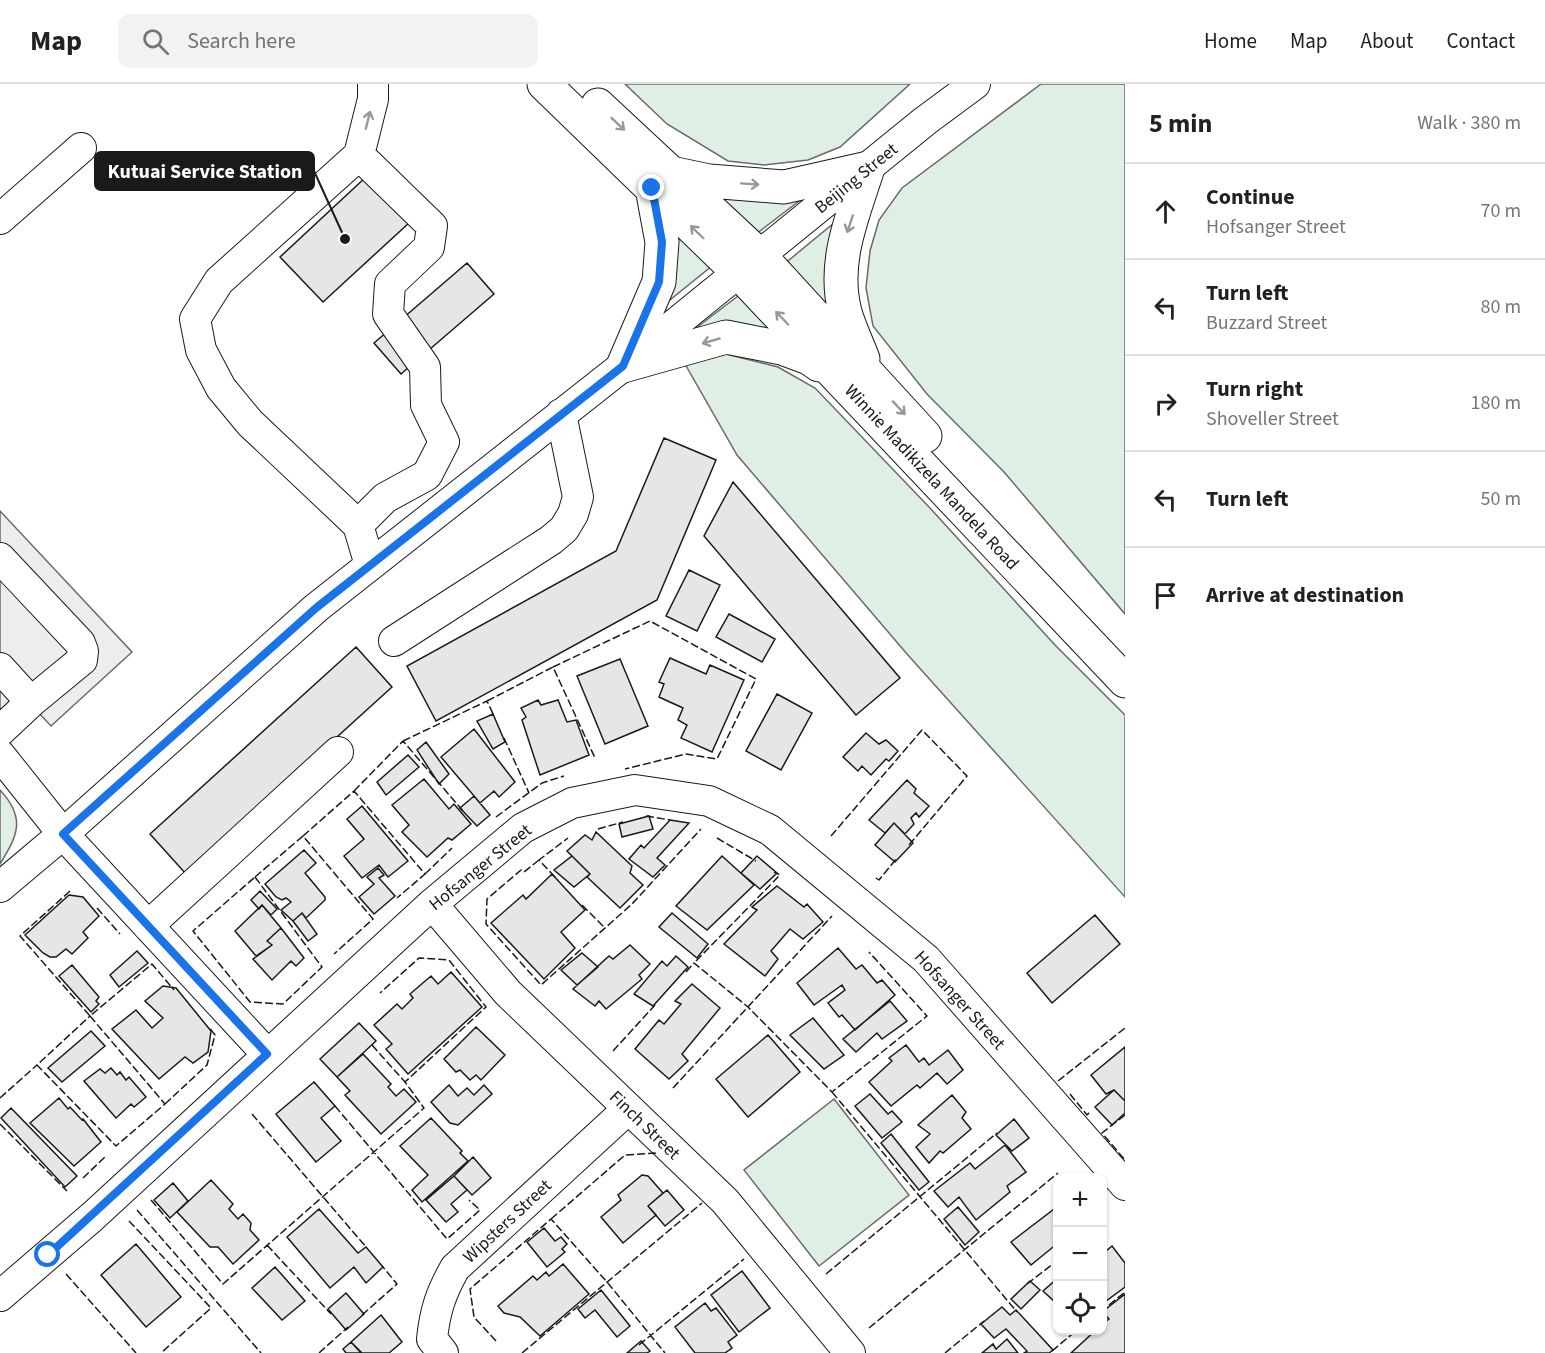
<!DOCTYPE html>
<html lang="en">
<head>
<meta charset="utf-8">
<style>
  body { margin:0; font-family:"Source Sans 3",sans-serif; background:#f2f2f2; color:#202124 }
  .controls { position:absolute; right:18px; bottom:18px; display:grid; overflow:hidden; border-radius:12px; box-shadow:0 2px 4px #0004 }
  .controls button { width:54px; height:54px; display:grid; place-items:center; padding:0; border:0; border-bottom:2px solid #e0e0e0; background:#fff; color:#202124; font:30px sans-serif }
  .stop { position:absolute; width:18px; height:18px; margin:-14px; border:4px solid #1a73e8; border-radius:50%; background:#fff }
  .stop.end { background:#1a73e8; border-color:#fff; box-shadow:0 2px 6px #0008 }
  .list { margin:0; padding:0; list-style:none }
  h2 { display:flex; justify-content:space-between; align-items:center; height:78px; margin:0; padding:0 24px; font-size:26px }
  h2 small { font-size:20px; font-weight:400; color:#757577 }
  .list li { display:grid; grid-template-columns:39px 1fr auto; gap:18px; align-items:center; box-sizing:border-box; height:96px; padding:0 24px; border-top:2px solid #e0e0e0 }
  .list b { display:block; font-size:22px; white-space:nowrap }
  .list p { margin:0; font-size:20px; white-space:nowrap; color:#757577 }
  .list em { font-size:20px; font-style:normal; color:#757577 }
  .icon { flex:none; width:33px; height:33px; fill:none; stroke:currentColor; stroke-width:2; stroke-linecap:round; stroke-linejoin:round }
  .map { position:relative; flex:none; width:1125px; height:1269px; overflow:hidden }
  header { display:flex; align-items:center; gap:36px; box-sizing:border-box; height:84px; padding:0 30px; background:#fff; border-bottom:2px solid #e0e0e0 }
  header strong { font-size:28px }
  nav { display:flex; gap:33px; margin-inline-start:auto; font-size:21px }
  .search { width:420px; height:54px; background:#f2f2f2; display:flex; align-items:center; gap:15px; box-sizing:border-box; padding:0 21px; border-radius:12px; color:#757577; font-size:22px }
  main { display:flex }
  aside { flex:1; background:#fff }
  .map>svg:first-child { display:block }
  .green { fill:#e0efe3; stroke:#6a6a6a; stroke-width:1.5 }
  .parking { fill:#ededed; stroke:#6a6a6a; stroke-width:1.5 }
  .building { fill:#e6e6e6; stroke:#1a1a1a; stroke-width:1.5 }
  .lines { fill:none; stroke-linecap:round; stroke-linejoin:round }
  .minor-casing { stroke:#1a1a1a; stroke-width:32 }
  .major-casing { stroke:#1a1a1a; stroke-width:35 }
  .minor { stroke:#fff; stroke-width:30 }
  .major { stroke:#fff; stroke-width:33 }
  .fence { stroke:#1a1a1a; stroke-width:1.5; stroke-dasharray:8 3; stroke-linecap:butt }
  .oneway { stroke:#989898 }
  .route { stroke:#1a73e8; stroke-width:8 }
  .labels { text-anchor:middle; stroke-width:4.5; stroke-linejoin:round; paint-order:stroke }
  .street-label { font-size:18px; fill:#1a1a1a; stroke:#fff }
  .leader { fill:none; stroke:#1a1a1a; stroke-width:2 }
  .callout-dot { fill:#1a1a1a; stroke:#fff; stroke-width:2 }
  .callout { fill:#1a1a1a; stroke:#1a1a1a; stroke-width:2 }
  .callout-label { font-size:20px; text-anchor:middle; font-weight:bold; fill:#fff }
</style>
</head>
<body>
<header>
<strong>Map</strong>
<div class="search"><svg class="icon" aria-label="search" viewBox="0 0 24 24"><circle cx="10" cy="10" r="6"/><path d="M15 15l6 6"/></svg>Search here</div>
<nav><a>Home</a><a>Map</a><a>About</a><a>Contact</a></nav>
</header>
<main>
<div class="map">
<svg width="1125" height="1269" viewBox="0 0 1125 1269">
  <rect width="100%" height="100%" fill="#fff"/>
  <!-- green -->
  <path class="green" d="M625 0H910L840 63 808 76 764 81 728 77 667 40Z
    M1041 0H1125V530L1004 388 927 310 873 242 866 204 870 167 879 136 902 104Z
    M702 100 803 114 756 150Z
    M840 134 831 231 783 181Z
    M672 142 718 177 655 228Z
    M746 206 778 246C753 241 721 239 696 244Z
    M726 270 778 283 815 304 929 423 1055 561 1125 631V813L907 570 737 371 685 280Z
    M0 706C26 734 18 751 0 780Z
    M834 1015 909 1111 819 1182 744 1086Z"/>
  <!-- parking -->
  <path class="parking" d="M0 427 132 568 51 642 37 627 0 630Z"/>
  <!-- building -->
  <path class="building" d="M367 92 410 138 323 218 280 173Z
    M467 179 494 210 401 290 374 259Z
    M664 354 716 376 657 516 436 637 407 582 616 467Z
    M733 398 900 594 856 631 704 452Z
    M689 486 720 501 697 547 666 532Z
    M729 530 775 555 762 578 716 553Z
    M356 563 392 603 186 790 150 750Z
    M670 574 706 590 710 581 744 596 712 668 681 654 687 641 678 636 683 624 659 613 664 600 659 598Z
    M620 575 648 642 605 660 577 592Z
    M777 610 812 629 781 686 746 667Z
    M538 616 541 621 558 616 567 638 576 636 589 671 540 691 522 636 526 633 521 624Z
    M493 630 505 658 493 665 477 637Z
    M474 645 515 698 499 713 494 707 480 719 441 673Z
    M866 649 879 660 886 656 898 667 889 677 886 675 871 691 862 682 858 687 843 673Z
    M426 658 449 690 439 700 417 666Z
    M408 671 419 683 386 711 377 698Z
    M424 695 449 725 454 720 471 740 452 756 448 754 427 773 402 748 409 741 392 721Z
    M907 696 916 705 914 709 929 722 919 733 916 729 911 734 914 740 905 750 894 739 885 749 869 736Z
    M474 712 490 731 477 742 460 724Z
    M362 722 408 777 388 793 379 781 362 794 344 772 364 755 347 735Z
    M649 732 653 745 622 753 619 740Z
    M670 736 689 739 657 774 665 781 653 793 629 775 641 761 644 764Z
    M894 739 913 759 895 778 875 761Z
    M596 748 632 782 630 789 643 801 620 824 587 793 590 790 567 767 585 751 592 756Z
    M304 766 316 779 305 789 325 813V816L306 834 302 829 293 837 281 826 291 818 286 814 282 816 276 813 265 800Z
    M572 772 590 790 574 803 554 786Z
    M722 772 754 801 707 846 676 822Z
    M757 772 777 789 760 805 741 789Z
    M378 784 384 791 379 794 395 812 374 830 359 813 374 800 367 793Z
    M552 790 585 826 561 848 575 864 544 895 491 839 523 811 526 815Z
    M777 802 804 823 807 820 823 838 803 855 790 845 771 867 778 875 765 892 724 860 757 826 752 823Z
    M260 807 277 825 271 831 262 821 259 825 251 816Z
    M69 811 83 813 99 832 83 848 88 854 72 870 66 865 56 873H50L43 869 25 851Z
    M262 821 281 844 267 857 272 861 256 872 235 847Z
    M302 829 317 850 308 857 293 837Z
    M672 829 708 860 697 874 659 843Z
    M1095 831 1120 860 1052 919 1027 889Z
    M281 844 304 874 296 882 291 877 272 896 253 875 272 861 267 857Z
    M630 861 650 880 639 891 642 895 606 925 599 917 595 922 573 905 609 872 613 875Z
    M838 864 856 885 862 881 877 899 882 896 895 911 855 946 842 931 839 933 828 919 845 906 842 901 814 921 797 899Z
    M137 867 148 879 119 903 110 891Z
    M582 869 598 883 577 901 561 886Z
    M676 872 688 883 653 922 634 910 662 877 667 882Z
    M72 881 99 913 96 917 99 920 91 928 59 892Z
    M451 888 482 923 408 990 386 965 392 960 374 941 397 920 402 925 413 914 410 910 431 892 438 900Z
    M692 900 720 924 682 970 688 977 669 995 635 965 659 936 664 940 681 920 675 917Z
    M163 902 176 904 211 947 208 968 193 979 185 973 159 995 112 945 136 926 152 944 163 934 145 917Z
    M890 917 907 937 882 955 877 949 856 968 843 955Z
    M813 934 844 971 824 985 790 951Z
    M359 939 376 957 337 993 320 975Z
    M476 943 505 971 481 996 476 991 470 996 460 986 456 988 444 975Z
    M91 947 105 962 62 998 48 984Z
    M768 951 800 988 748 1033 716 995Z
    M906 961 919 978 924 974 929 981 948 966 963 986 947 1000 937 989 920 1004 917 1001 891 1022 869 998 892 977 889 974Z
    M1125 963V1017L1114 1006 1106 1010 1091 991Z
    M363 970 391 1000 388 1003 396 1012 404 1005 416 1018 381 1050 345 1011 350 1007 337 993Z
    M111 984 117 991 120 988 126 996 129 993 146 1013 134 1023 131 1020 116 1034 84 997 100 985 105 989Z
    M314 998 335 1022 321 1034 341 1057 316 1078 276 1030Z
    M449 1001 458 1012 467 1004 474 1011 484 1001 492 1010 458 1041 450 1039 431 1018Z
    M1114 1006 1125 1017V1029L1112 1041 1095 1023Z
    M870 1010 888 1030 892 1027 902 1038 882 1054 855 1022Z
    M952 1011 966 1028 962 1034 971 1045 943 1069 940 1067 929 1079 916 1063 930 1050 918 1041Z
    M59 1014 68 1025 70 1023 82 1036 83 1035 101 1058 74 1082 30 1039Z
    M11 1024 77 1092 65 1103 1 1034Z
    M431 1034 462 1067 460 1069 468 1077 422 1118 412 1106 428 1091 400 1062Z
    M1014 1035 1029 1054 1012 1067 996 1051Z
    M891 1050 929 1098 919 1106 881 1059Z
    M1005 1061 1026 1088 1007 1102 1010 1108 976 1136 959 1113 948 1123 934 1107 970 1079 975 1085Z
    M473 1073 491 1094 472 1111 454 1092Z
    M642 1091 648 1092 663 1109 648 1122 656 1131 623 1159 601 1133 621 1116 618 1111Z
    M454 1092 467 1106 451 1120 458 1128 446 1138 426 1116Z
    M211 1096 233 1120 229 1125 238 1135 243 1130 251 1139 250 1146 259 1156 233 1180 218 1163H210L177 1128Z
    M173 1099 188 1117 170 1134 154 1116Z
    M667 1106 684 1126 665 1142 648 1122Z
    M1058 1122V1159L1031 1181 1011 1158Z
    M958 1123 979 1148 965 1161 944 1135Z
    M319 1125 358 1169 366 1163 383 1183 366 1199 354 1183 330 1204 287 1153Z
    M544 1144 555 1157 561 1153 567 1160 562 1165 565 1168 547 1183 527 1158Z
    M136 1160 181 1213 146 1243 101 1191Z
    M1112 1162 1125 1179V1203L1102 1220V1163L1106 1167Z
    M563 1180 589 1210 540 1252 520 1233 504 1229 498 1222 533 1192 537 1196 546 1188 549 1192Z
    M275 1183 305 1217 282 1236 252 1204Z
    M742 1187 770 1224 739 1248 711 1211Z
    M1058 1194V1215L1054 1217 1043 1207Z
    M1030 1197 1040 1206 1021 1225 1011 1215Z
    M601 1206 630 1242 617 1253 595 1226 585 1234 578 1225Z
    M346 1209 364 1230 346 1246 328 1225Z
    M1125 1210V1269H1071L1096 1246H1102V1240L1109 1235 1102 1228Z
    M705 1219 711 1227 716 1224 737 1251 728 1258 732 1264 725 1269H695L675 1243Z
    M1002 1223 1010 1231 1016 1226 1053 1266 1049 1269H1024L1027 1267 1006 1245 994 1254 981 1240Z
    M381 1231 402 1258 389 1269H362L351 1258Z
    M1007 1255 1018 1269H982L993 1260 996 1265Z
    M641 1257 650 1267 647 1269H627Z
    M351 1258 361 1269H346L343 1265Z"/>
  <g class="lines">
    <defs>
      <path id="minor" d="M359 71 373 15V0
        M0 135 81 64
        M358 441 250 339 221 304 201 266 195 235 219 197 359 71 432 142 429 163 390 200 388 230 425 283 426 321 444 358 427 391 385 414 358 441 370 481
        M0 474 80 559 83 567 82 576 31 618 0 647
        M394 557 551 456 564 445 573 430 578 413 561 330
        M0 584 31 618
        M0 671 63 750 267 970
        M0 803 63 750 316 524 623 282 925 37 975 0
        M432 820 508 909 725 1117 850 1269
        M148 842 338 668
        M0 1212 92 1133 432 820 523 744 572 719 635 706 709 717 770 746 926 875 1125 1101
        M443 1269 432 1255C435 1226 441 1209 455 1184L628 1025"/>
      <path id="major" d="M544 0 739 189 1125 597
        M598 21 760 172 925 352
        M671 89 709 97 784 103 868 84C853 131 832 178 845 228 849 243 857 259 863 275
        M623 282 726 253 782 264 809 274 819 281
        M623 282 659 198 662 158 652 104"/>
    </defs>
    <!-- minor casing -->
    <use href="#minor" class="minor-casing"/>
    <!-- major casing -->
    <use href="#major" class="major-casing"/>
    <!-- minor -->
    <use href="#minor" class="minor"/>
    <!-- major -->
    <use href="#major" class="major"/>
    <!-- fence -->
    <path class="fence" d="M553 583 650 537 756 595 717 675 686 670 625 685
      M487 617 553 583 595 674
      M504 654 529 709
      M403 657 487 617 494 632
      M354 707 403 657 463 727
      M646 732 670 736
      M496 733 542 699 564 692
      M598 745 623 738
      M303 752 354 707 425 790 397 814
      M831 752 922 646 967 692 909 761
      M717 754 756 777
      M539 776 524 788 521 786 487 815 486 840 541 901 632 820 701 745
      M425 790 452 764
      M255 793 322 883 283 920 250 918 193 847Z
      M255 793 303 752 373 835 334 870
      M555 793 539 776 568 754
      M876 794 879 796 897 774
      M70 807 20 852 90 932 152 880 174 906
      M582 821 605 844
      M97 824 120 850
      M696 877 780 791 774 788
      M686 888 694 879 748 923 832 1008 927 932 869 868
      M90 932 165 1020 116 1062 37 981Z
      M372 961 405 998
      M613 967 655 921
      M1058 997 1125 944
      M673 1004 832 832
      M832 1008 1017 1228
      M1070 1010 1087 1031 1091 1027
      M0 1014 37 981
      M165 1020 207 981 215 951 209 943
      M335 1022 447 1155 480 1126 469 1116
      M252 1030 366 1163
      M1125 1031 1102 1049 1125 1076
      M0 1040 67 1107
      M83 1094 106 1072
      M151 1116 223 1200 424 1024 405 998 486 923 449 876 419 874 380 909
      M137 1126 261 1269
      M551 1135 625 1071 655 1069 658 1072
      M129 1137 211 1224 161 1269
      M1102 1138H1103
      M267 1161 331 1230
      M66 1190 136 1269
      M826 1190 997 1049
      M1027 1200 1058 1176
      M1109 1221 1125 1208
      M362 1231 397 1200 383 1183
      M869 1244 1058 1089
      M496 1257 474 1233 470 1205 551 1135 607 1198 665 1269
      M639 1261 744 1175
      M1052 1267 1077 1246
      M319 1269 348 1243
      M522 1269 702 1119
      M945 1269 984 1237"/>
  </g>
  <!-- one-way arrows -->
  <defs><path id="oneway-shaft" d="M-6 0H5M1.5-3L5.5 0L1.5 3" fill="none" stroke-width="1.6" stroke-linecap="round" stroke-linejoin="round" transform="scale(1.5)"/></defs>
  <g class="oneway">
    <use href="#oneway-shaft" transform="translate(368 36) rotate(-76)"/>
    <use href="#oneway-shaft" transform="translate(618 40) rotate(43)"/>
    <use href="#oneway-shaft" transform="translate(750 100) rotate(4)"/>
    <use href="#oneway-shaft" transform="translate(850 140) rotate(108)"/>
    <use href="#oneway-shaft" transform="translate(697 148) rotate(-136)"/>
    <use href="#oneway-shaft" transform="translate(782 234) rotate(-134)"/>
    <use href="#oneway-shaft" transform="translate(711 257) rotate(164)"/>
    <use href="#oneway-shaft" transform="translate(899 324) rotate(47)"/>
  </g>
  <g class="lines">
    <!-- route -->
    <path class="route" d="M48 1171 267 970 63 750 316 524 623 282 659 198 662 158 652 104"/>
  </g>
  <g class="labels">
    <!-- street labels -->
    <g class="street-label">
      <text transform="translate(856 94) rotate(-39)" y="6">Beijing Street</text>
      <text transform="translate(932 393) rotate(47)" y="6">Winnie Madikizela Mandela Road</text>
      <text transform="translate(480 783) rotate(-39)" y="6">Hofsanger Street</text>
      <text transform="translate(960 916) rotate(48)" y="6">Hofsanger Street</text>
      <text transform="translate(645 1041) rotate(44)" y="6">Finch Street</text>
      <text transform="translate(507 1137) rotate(-43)" y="6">Wipsters Street</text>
    </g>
  </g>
  <!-- callouts -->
  <path class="leader" d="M345 155L314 87"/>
  <circle class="callout-dot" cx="345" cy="155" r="6"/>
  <rect class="callout" x="95" y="68" width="219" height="38" rx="6"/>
  <g class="callout-label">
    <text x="205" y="94">Kutuai Service Station</text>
  </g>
</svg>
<div class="controls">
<button>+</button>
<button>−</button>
<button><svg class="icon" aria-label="locate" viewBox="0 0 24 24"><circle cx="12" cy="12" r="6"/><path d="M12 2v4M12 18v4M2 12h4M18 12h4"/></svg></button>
</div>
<div class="stop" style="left:48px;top:1171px"></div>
<div class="stop end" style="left:652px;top:104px"></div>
</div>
<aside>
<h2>5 min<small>Walk · 380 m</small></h2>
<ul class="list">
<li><svg class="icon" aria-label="ahead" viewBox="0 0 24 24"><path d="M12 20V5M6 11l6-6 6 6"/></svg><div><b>Continue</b><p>Hofsanger Street</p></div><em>70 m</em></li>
<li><svg class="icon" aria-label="left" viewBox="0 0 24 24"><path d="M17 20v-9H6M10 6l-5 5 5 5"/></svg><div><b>Turn left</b><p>Buzzard Street</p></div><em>80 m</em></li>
<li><svg class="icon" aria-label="right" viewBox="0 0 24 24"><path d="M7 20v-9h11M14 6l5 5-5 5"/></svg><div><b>Turn right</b><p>Shoveller Street</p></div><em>180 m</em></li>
<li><svg class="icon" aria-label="left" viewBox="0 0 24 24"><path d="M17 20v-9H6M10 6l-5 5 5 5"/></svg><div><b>Turn left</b></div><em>50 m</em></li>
<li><svg class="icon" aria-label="arrive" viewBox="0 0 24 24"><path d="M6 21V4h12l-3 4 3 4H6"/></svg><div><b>Arrive at destination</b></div></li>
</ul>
</aside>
</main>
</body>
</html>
